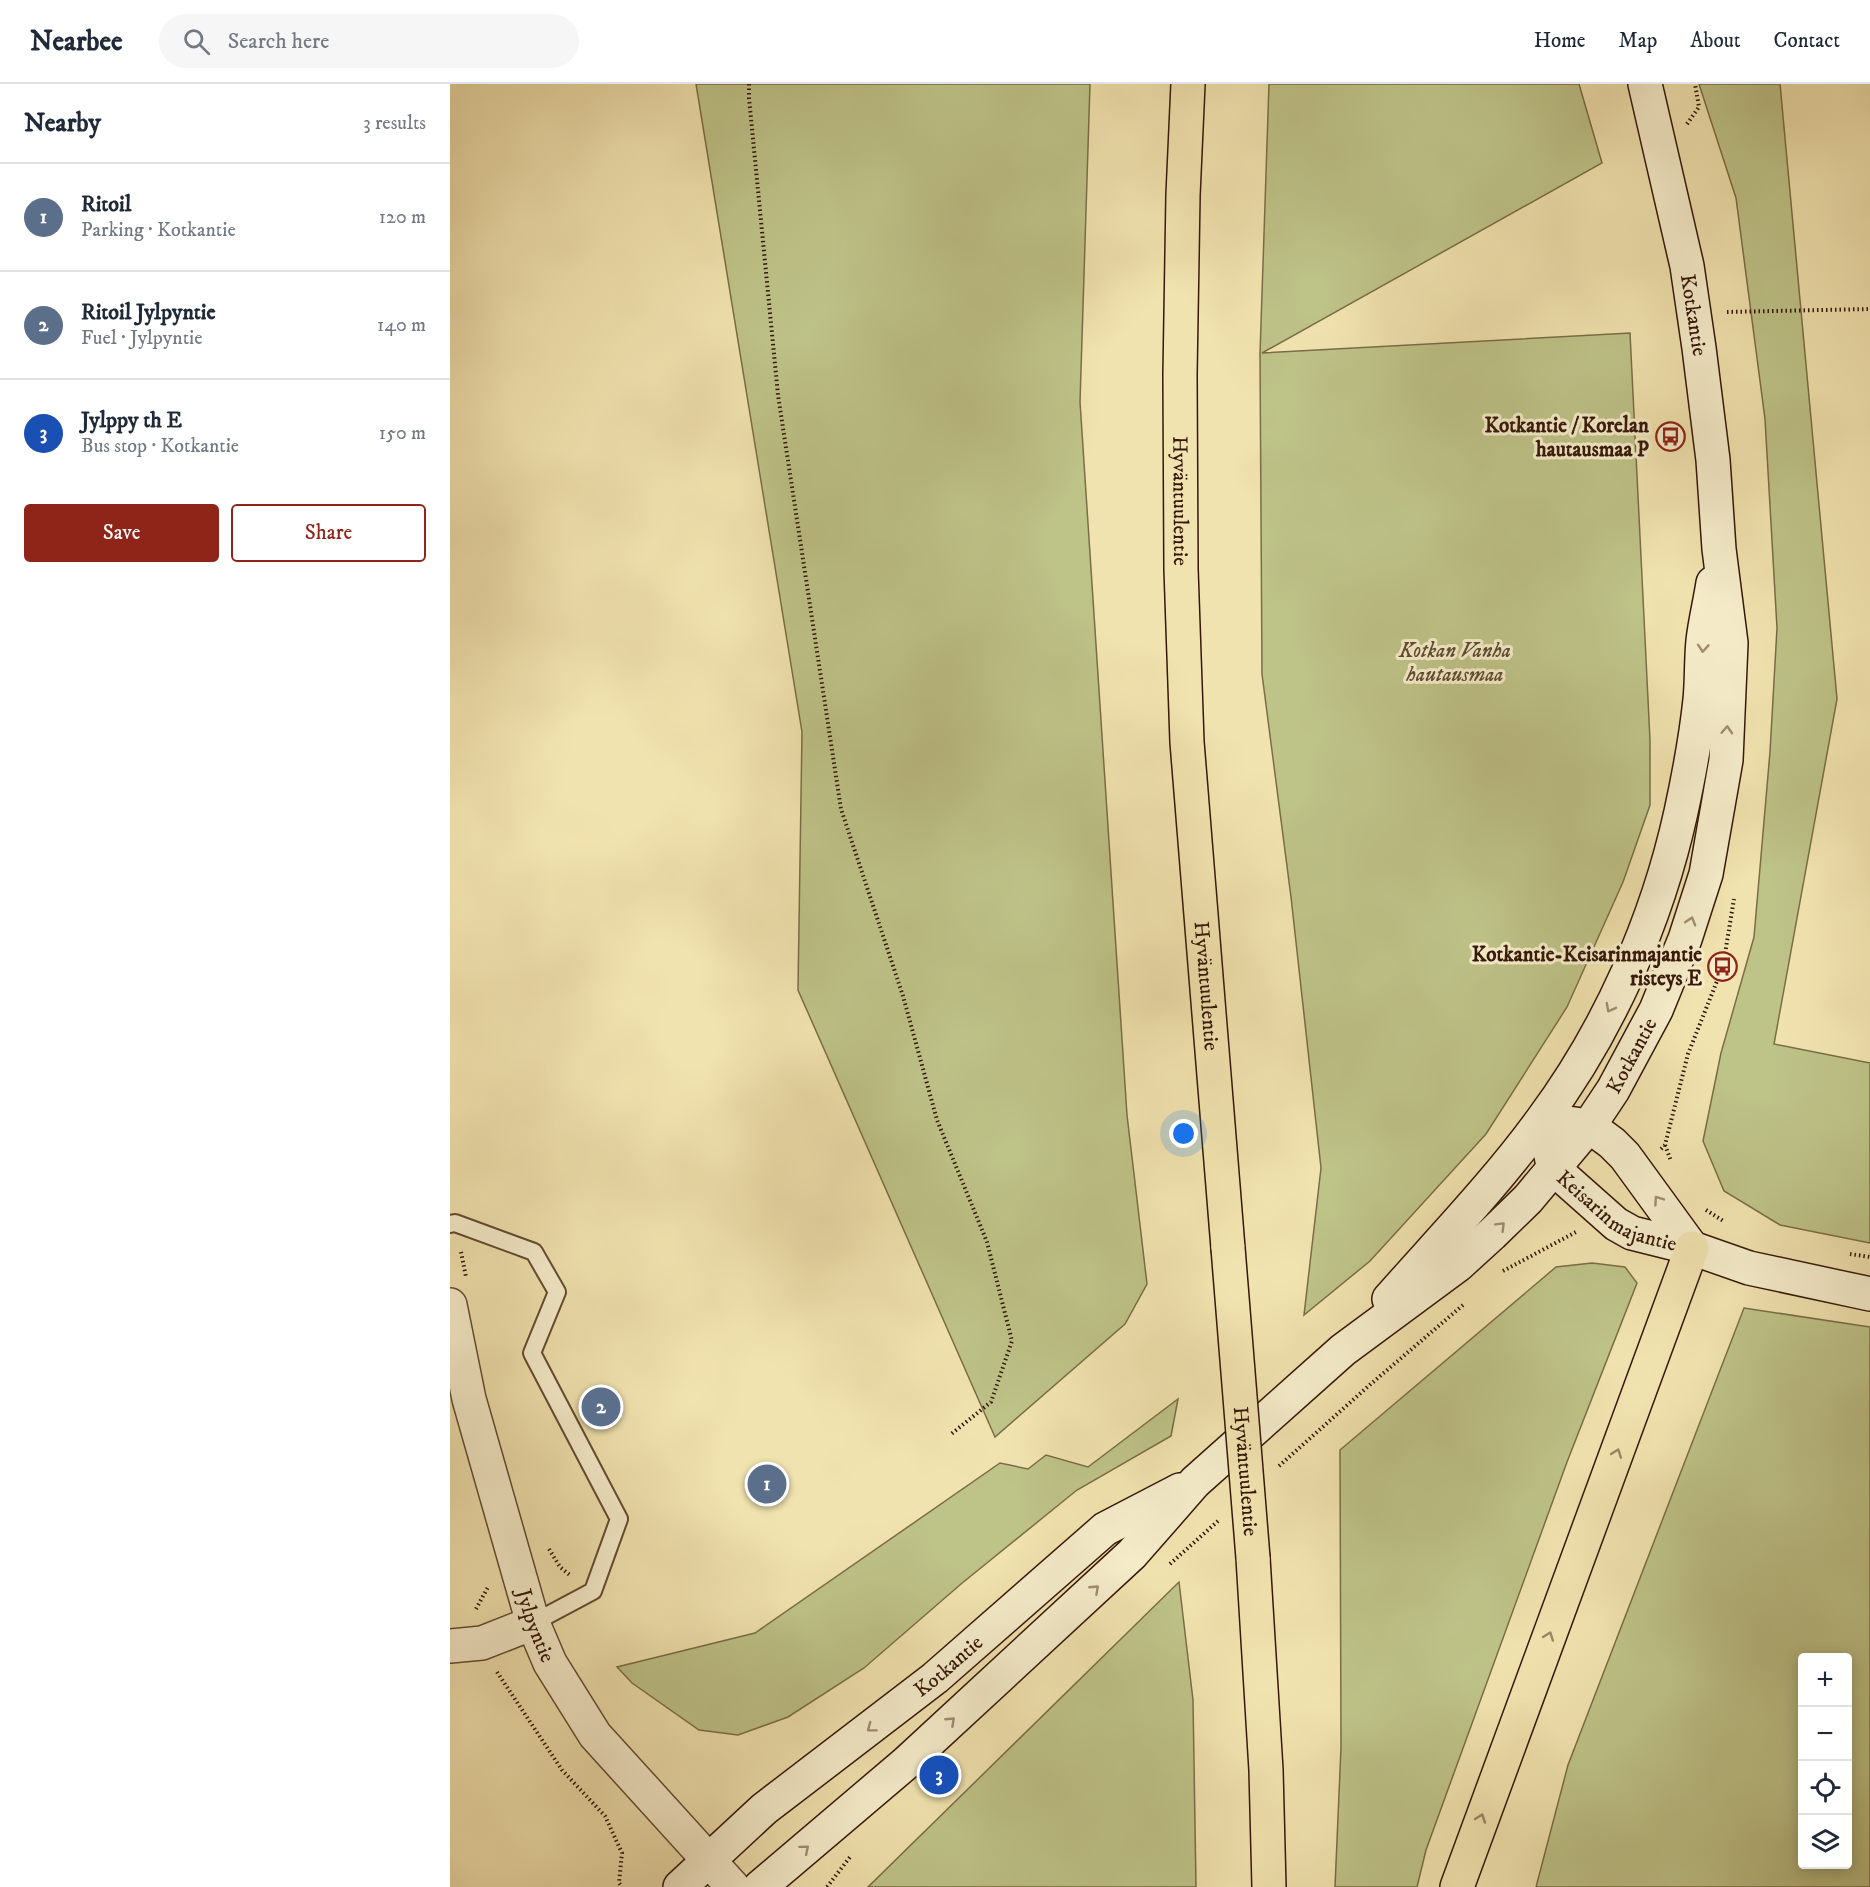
<!DOCTYPE html>
<html lang="en">
<head>
<meta charset="utf-8">
<style>
  body { margin:0; font-family:"IM FELL DW Pica",serif; background:#f6f6f7; color:#1f2937 }
  .controls { position:absolute; right:18px; bottom:18px; display:grid; overflow:hidden; border-radius:6px; box-shadow:0 3px 15px #0003 }
  .controls button { width:54px; height:54px; display:grid; place-items:center; padding:0; border:0; border-bottom:2px solid #e0e1e3; background:#fff; color:#1f2937; font:30px sans-serif }
  .you { position:absolute; left:734px; top:1050px; width:21px; height:21px; margin:-15px; border:4px solid #fff; border-radius:50%; background:#1a73e8; box-shadow:0 0 0 9px #1a73e833 }
  .badge { display:grid; place-items:center; width:39px; height:39px; border-radius:50%; background:#8f2418; color:#fff; font-size:20px; font-weight:700 }
  .pin { position:absolute; translate:-50% -50%; border:3px solid #fff; box-shadow:0 2px 6px #0006 }
  .list { margin:0; padding:0; list-style:none }
  h2 { display:flex; justify-content:space-between; align-items:center; height:78px; margin:0; padding:0 24px; font-size:26px }
  h2 small { font-size:20px; font-weight:400; color:#747a83 }
  .list li { display:grid; grid-template-columns:39px 1fr auto; gap:18px; align-items:center; box-sizing:border-box; height:108px; padding:0 24px; border-top:2px solid #e0e1e3 }
  .list b { display:block; font-size:22px; white-space:nowrap }
  .list p { margin:0; font-size:20px; white-space:nowrap; color:#747a83 }
  .list em { font-size:20px; font-style:normal; color:#747a83 }
  .actions { display:flex; gap:12px; padding:18px 24px }
  .actions a { flex:1; padding:14px 0; border:2px solid #8f2418; border-radius:6px; text-align:center; font-size:21px; color:#8f2418 }
  .actions .main { background:#8f2418; color:#fff }
  .icon { flex:none; width:33px; height:33px; fill:none; stroke:currentColor; stroke-width:2; stroke-linecap:round; stroke-linejoin:round }
  .map { position:relative; flex:none; width:1420px; height:1803px; overflow:hidden }
  header { display:flex; align-items:center; gap:36px; box-sizing:border-box; height:84px; padding:0 30px; background:#fff; border-bottom:2px solid #e0e1e3 }
  header strong { font-size:28px }
  nav { display:flex; gap:33px; margin-inline-start:auto; font-size:21px }
  .search { width:420px; height:54px; background:#f6f6f7; display:flex; align-items:center; gap:15px; box-sizing:border-box; padding:0 21px; border-radius:33px; color:#747a83; font-size:22px }
  main { display:flex }
  aside { flex:1; background:#fff }
  .map>svg:first-child { display:block }
  .green { fill:#bec388; stroke:#7a6d48; stroke-width:1.5; fill-rule:evenodd }
  .lines { fill:none; stroke-linecap:round; stroke-linejoin:round }
  .lane-casing { stroke:#644a32; stroke-width:20 }
  .street-casing { stroke:#644a32; stroke-width:36 }
  .secondary-casing { stroke:#351708; stroke-width:36 }
  .highway-casing { stroke:#351708; stroke-width:36 }
  .path { stroke:#351708; stroke-width:4; stroke-dasharray:1.5 3; stroke-linecap:butt }
  .lane { stroke:#f6edcb; stroke-width:16 }
  .street { stroke:#f6edcb; stroke-width:33 }
  .secondary { stroke:#f6edcb; stroke-width:33 }
  .highway { stroke:#f1e3af; stroke-width:33 }
  .highway-bridge-casing { stroke:#351708; stroke-width:36; stroke-linecap:butt }
  .highway-bridge { stroke:#f1e3af; stroke-width:33 }
  .oneway { stroke:#9f8d73 }
  .oneway2 { stroke:#9c8764 }
  .labels { text-anchor:middle; stroke-width:6; stroke-linejoin:round; paint-order:stroke }
  .street-label { font-size:21px; fill:#351708; stroke:#f6edcb }
  .poi-label { font-size:21px; font-weight:bold; fill:#351708; stroke:#f6edcb; text-anchor:end }
  .park-label { font-size:21px; font-style:italic; fill:#5e4b2e; stroke:#f6edcb }
</style>
</head>
<body>
<header>
<strong>Nearbee</strong>
<div class="search"><svg class="icon" aria-label="search" viewBox="0 0 24 24"><circle cx="10" cy="10" r="6"/><path d="M15 15l6 6"/></svg>Search here</div>
<nav><a>Home</a><a>Map</a><a>About</a><a>Contact</a></nav>
</header>
<main>
<aside>
<h2>Nearby<small>3 results</small></h2>
<ul class="list">
<li><span class="badge" style="background:#5c6f8a">1</span><div><b>Ritoil</b><p>Parking · Kotkantie</p></div><em>120 m</em></li>
<li><span class="badge" style="background:#5c6f8a">2</span><div><b>Ritoil Jylpyntie</b><p>Fuel · Jylpyntie</p></div><em>140 m</em></li>
<li><span class="badge" style="background:#1a4fb4">3</span><div><b>Jylppy th E</b><p>Bus stop · Kotkantie</p></div><em>150 m</em></li>
</ul>
<div class="actions"><a class="main">Save</a><a>Share</a></div>
</aside>
<div class="map">
<svg width="1420" height="1803" viewBox="0 0 1420 1803">
  <rect width="100%" height="100%" fill="#f1e3af"/>
  <filter id="stains"><feTurbulence type="fractalNoise" baseFrequency=".00333" numOctaves="4"/><feColorMatrix values="0 0 0 0 .2 0 0 0 0 .09 0 0 0 0 .02 0 0 0 .5 -.17"/></filter>
  <radialGradient id="worn" r=".72"><stop offset=".6" stop-color="#630" stop-opacity="0"/><stop offset="1" stop-color="#630" stop-opacity=".3"/></radialGradient>
  <!-- green -->
  <path class="green" d="M246 0H640L630 318 677 1031 697 1200 675 1240 545 1353 348 906 352 648Z
    M819 0H1129L1152 79 812 269 1180 249 1200 656V721L1173 798 1117 923 1036 1050 920 1177 854 1231 871 1084 841 813 812 590 810 270Z
    M1249 0H1330L1387 615 1324 960 1420 979V1159L1330 1141 1274 1107 1253 1057 1271 969 1304 853 1320 668 1327 544 1315 335 1286 114Z
    M1142 1179 1175 1183 1187 1199 1117 1378 976 1766 967 1803H885L891 1664 890 1366 1106 1183Z
    M1294 1224 1420 1243V1803H1086L1118 1681ZM1352 1574H1398V1780H1352Z
    M728 1315 721 1352 627 1406 511 1500 414 1584 338 1633 288 1651 249 1646 182 1599 167 1583 305 1549 550 1379 578 1385 596 1371 638 1383Z
    M729 1498 743 1616 746 1803H418Z"/>
  <g class="lines">
    <defs>
      <path id="lane" d="M0 1140 5 1139 84 1168 107 1208 82 1269 169 1435 143 1507 83 1539"/>
      <g id="street">
        <path id="s1" d="M0 1221 19 1315 83 1539 100 1579 145 1651 283 1803"/>
        <path d="M0 1562 32 1559 83 1539"/>
      </g>
      <g id="secondary">
        <path d="M1118 1039 1139 1042 1162 1059 1175 1072 1242 1164"/>
        <path id="s2" d="M1099 1063 1104 1085 1166 1140 1182 1149 1242 1164 1299 1184 1420 1210"/>
        <path d="M939 1215C991 1156 1046 1099 1092 1036 1159 946 1207 837 1231 728 1239 691 1246 654 1250 616 1252 597 1251 577 1253 557 1255 538 1260 519 1263 499"/>
        <path id="s3" d="M230 1803 314 1725 485 1594 655 1445 730 1406"/>
        <path id="s4" d="M310 1803 456 1679 682 1470 745 1398 893 1266 1008 1181 1042 1150 1078 1115 1139 1042 1163 1006 1206 926 1235 855 1256 790 1276 676 1281 559 1269 465 1263 376 1249 264 1237 182 1195 0"/>
      </g>
      <g id="highway">
        <path id="s5" d="M738 0 733 111 730 291 731 485 737 658 778 1164"/>
        <path d="M803 1474 816 1686 819 1803"/>
        <path d="M1007 1803 1242 1164"/>
      </g>
    </defs>
    <!-- lane casing -->
    <use href="#lane" class="lane-casing"/>
    <!-- street casing -->
    <use href="#street" class="street-casing"/>
    <!-- secondary casing -->
    <use href="#secondary" class="secondary-casing"/>
    <!-- highway casing -->
    <use href="#highway" class="highway-casing"/>
    <!-- path -->
    <path class="path" d="M299 0V14L328 311 391 725 453 912 487 1036 537 1158 562 1257 541 1318 500 1351
      M1237 40 1249 23 1245 0
      M1277 228 1420 225
      M1215 1061 1221 1077
      M1211 1065 1215 1061 1238 970 1273 882 1284 815
      M1256 1126 1275 1138
      M11 1168 16 1193
      M1400 1170 1420 1173
      M1053 1187 1126 1148
      M829 1382 922 1299 1013 1221
      M99 1465 110 1483 121 1492
      M720 1480 768 1437
      M26 1525 38 1503
      M47 1588 112 1686 155 1732 172 1769 169 1799 172 1803
      M377 1803 400 1773"/>
    <!-- lane -->
    <use href="#lane" class="lane"/>
    <!-- street -->
    <use href="#street" class="street"/>
    <!-- secondary -->
    <use href="#secondary" class="secondary"/>
    <!-- highway -->
    <use href="#highway" class="highway"/>
    <defs>
      <g id="highway-bridge">
        <path id="s6" d="M778 1164 803 1474"/>
      </g>
    </defs>
    <!-- highway-bridge casing -->
    <use href="#highway-bridge" class="highway-bridge-casing"/>
    <!-- highway-bridge -->
    <use href="#highway-bridge" class="highway-bridge"/>
  </g>
  <!-- one-way arrows -->
  <defs><path id="oneway-chevron" d="M-2-3.5L2.5 0L-2 3.5" fill="none" stroke-width="1.6" stroke-linecap="round" stroke-linejoin="round" transform="scale(1.5)"/></defs>
  <g class="oneway">
    <use href="#oneway-chevron" transform="translate(1253 564) rotate(94)"/>
    <use href="#oneway-chevron" transform="translate(1277 646) rotate(-87)"/>
    <use href="#oneway-chevron" transform="translate(1241 837) rotate(-73)"/>
    <use href="#oneway-chevron" transform="translate(1160 924) rotate(118)"/>
    <use href="#oneway-chevron" transform="translate(1208 1116) rotate(-125)"/>
    <use href="#oneway-chevron" transform="translate(1051 1142) rotate(-45)"/>
    <use href="#oneway-chevron" transform="translate(645 1505) rotate(-43)"/>
    <use href="#oneway-chevron" transform="translate(501 1637) rotate(-43)"/>
    <use href="#oneway-chevron" transform="translate(421 1644) rotate(143)"/>
    <use href="#oneway-chevron" transform="translate(355 1765) rotate(-40)"/>
  </g>
  <g class="oneway2">
    <use href="#oneway-chevron" transform="translate(1167 1369) rotate(-70)"/>
    <use href="#oneway-chevron" transform="translate(1099 1552) rotate(-70)"/>
    <use href="#oneway-chevron" transform="translate(1031 1734) rotate(-70)"/>
  </g>
  <!-- icons -->
  <defs>
    <symbol id="bus-ring" viewBox="-11 -11 22 22"><circle r="9.5" fill="#f6edcb" stroke="#8f2418" stroke-width="1.5"/><path d="M-5-6H5V4H4V6H2V4H-2V6H-4V4H-5ZM-3.5-4V0h7V-4ZM-3.5 1.2v1.5H-2V1.2ZM2 1.2v1.5H3.5V1.2Z" fill="#8f2418"/></symbol>
  </defs>
  <g fill-rule="evenodd">
    <use href="#bus-ring" x="1204" y="336" width="33" height="33"/>
    <use href="#bus-ring" x="1256" y="866" width="33" height="33"/>
  </g>
  <g class="labels">
    <!-- street labels -->
    <g class="street-label">
      <text transform="translate(1244 231) rotate(81)" y="7">Kotkantie</text>
      <text dy="7" stroke="none"><textPath href="#s5" startOffset="417">Hyväntuulentie</textPath></text>
      <text dy="7" stroke="none"><textPath href="#s5" startOffset="903">Hyväntuulentie</textPath></text>
      <text dy="7" stroke="none"><textPath href="#s4" startOffset="1210">Kotkantie</textPath></text>
      <text dy="7" stroke="none"><textPath href="#s2" startOffset="100">Keisarinmajantie</textPath></text>
      <text dy="7" stroke="none"><textPath href="#s6" startOffset="224">Hyväntuulentie</textPath></text>
      <text dy="7" stroke="none"><textPath href="#s1" startOffset="332">Jylpyntie</textPath></text>
      <text dy="7" stroke="none"><textPath href="#s3" startOffset="348">Kotkantie</textPath></text>
    </g>
    <!-- poi labels -->
    <g class="poi-label">
      <text x="1199" y="348">Kotkantie / Korelan<tspan x="1199" dy="24">hautausmaa P</tspan></text>
      <text x="1252" y="877">Kotkantie-Keisarinmajantie<tspan x="1252" dy="24">risteys E</tspan></text>
    </g>
    <!-- park labels -->
    <g class="park-label">
      <text x="1005" y="573">Kotkan Vanha<tspan x="1005" dy="24">hautausmaa</tspan></text>
    </g>
  </g>
  <rect width="100%" height="100%" filter="url(#stains)"/>
  <rect width="100%" height="100%" fill="url(#worn)"/>
</svg>
<div class="controls">
<button>+</button>
<button>−</button>
<button><svg class="icon" aria-label="locate" viewBox="0 0 24 24"><circle cx="12" cy="12" r="6"/><path d="M12 2v4M12 18v4M2 12h4M18 12h4"/></svg></button>
<button><svg class="icon" aria-label="layers" viewBox="0 0 24 24"><path d="M12 4l9 5-9 5-9-5zM3 14l9 5 9-5"/></svg></button>
</div>
<div class="you"></div>
<div class="pin badge" style="left:317px;top:1400px;background:#5c6f8a">1</div>
<div class="pin badge" style="left:151px;top:1323px;background:#5c6f8a">2</div>
<div class="pin badge" style="left:489px;top:1691px;background:#1a4fb4">3</div>
</div>
</main>
</body>
</html>
